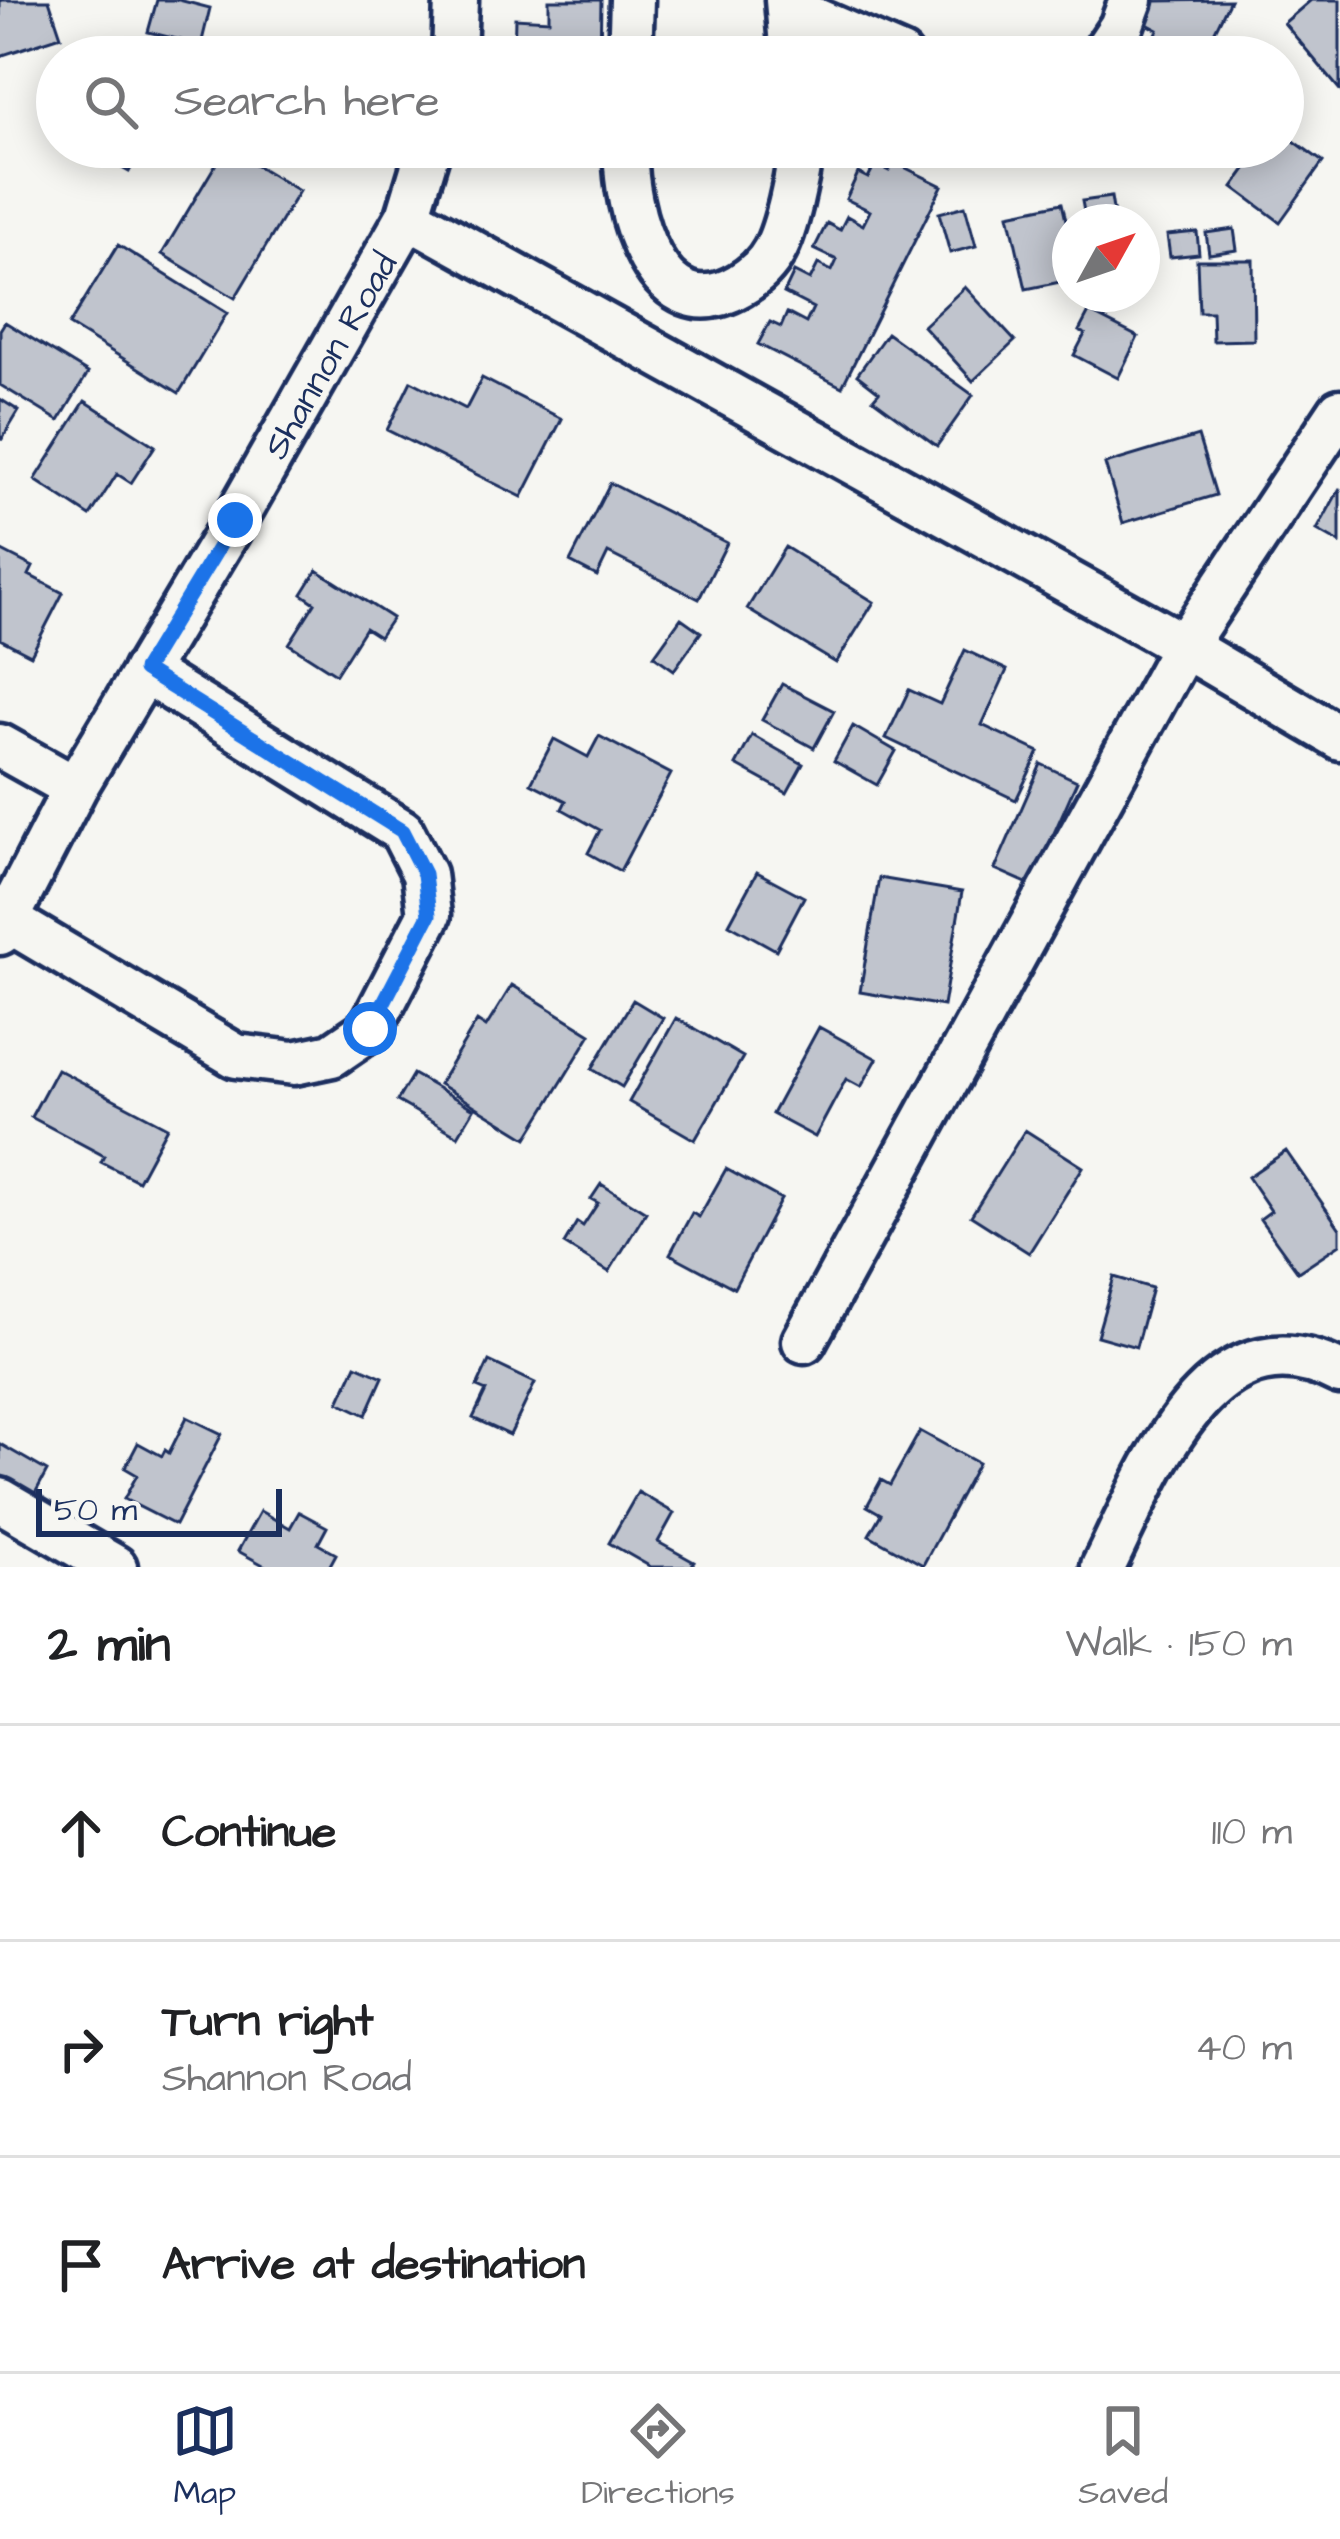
<!DOCTYPE html>
<html lang="en">
<head>
<meta charset="utf-8">
<style>
  body { margin:0; font-family:"Architects Daughter",sans-serif; background:#f2f2f2; color:#202124 }
  .compass { position:absolute; left:1052px; top:204px; width:108px; height:108px; border-radius:50%; background:#fff; box-shadow:0 6px 30px #0003; rotate:50deg }
  .scale { position:absolute; left:36px; bottom:30px; width:246px; box-sizing:border-box; padding-left:12px; border:6px solid #1b2f5e; border-top:0; font-size:33px; line-height:42px; white-space:nowrap; color:#1b2f5e; -webkit-text-stroke:9px #f6f6f2; paint-order:stroke }
  .stop { position:absolute; width:36px; height:36px; margin:-27px; border:9px solid #1a73e8; border-radius:50%; background:#fff }
  .stop.end { background:#1a73e8; border-color:#fff; box-shadow:0 3px 12px #0008 }
  .list { margin:0; padding:0; list-style:none }
  h2 { display:flex; justify-content:space-between; align-items:center; height:156px; margin:0; padding:0 48px; font-size:51px }
  h2 small { font-size:39px; font-weight:400; color:#757577 }
  .list li { display:grid; grid-template-columns:78px 1fr auto; gap:36px; align-items:center; box-sizing:border-box; height:216px; padding:0 48px; border-top:3px solid #e0e0e0 }
  .list b { display:block; font-size:45px; white-space:nowrap }
  .list p { margin:0; font-size:39px; white-space:nowrap; color:#757577 }
  .list em { font-size:39px; font-style:normal; color:#757577 }
  .icon { flex:none; width:66px; height:66px; fill:none; stroke:currentColor; stroke-width:2; stroke-linecap:round; stroke-linejoin:round }
  .map { position:relative; flex:none; width:1340px; height:1567px; overflow:hidden }
  .search { position:absolute; background:#fff; box-shadow:0 6px 30px #0003; left:36px; right:36px; top:36px; height:132px; display:flex; align-items:center; gap:30px; box-sizing:border-box; padding:0 42px; border-radius:66px; color:#757577; font-size:45px }
  .sheet { height:804px; background:#fff }
  nav { display:flex; justify-content:space-around; align-items:center; box-sizing:border-box; height:168px; border-top:3px solid #e0e0e0; background:#fff; font-size:33px; color:#757577 }
  nav a { display:grid; justify-items:center; gap:6px }
  nav .on { color:#1b2f5e }
  .map>svg:first-child { display:block }
  .building { fill:#c0c4cd; stroke:#1b2f5e; stroke-width:3 }
  .lines { fill:none; stroke-linecap:round; stroke-linejoin:round }
  .minor-casing { stroke:#1b2f5e; stroke-width:51 }
  .minor { stroke:#f6f6f2; stroke-width:42 }
  .route { stroke:#1a73e8; stroke-width:15 }
  .labels { text-anchor:middle; stroke-width:10; stroke-linejoin:round; paint-order:stroke }
  .street-label { font-size:36px; fill:#1b2f5e; stroke:#f6f6f2 }
</style>
</head>
<body>
<div class="map">
<svg width="1340" height="1567" viewBox="0 0 1340 1567">
  <rect width="100%" height="100%" fill="#f6f6f2"/>
  <filter id="ink" filterUnits="userSpaceOnUse"><feTurbulence type="fractalNoise" baseFrequency=".00833" numOctaves="2"/><feDisplacementMap in="SourceGraphic" scale="24" xChannelSelector="R" yChannelSelector="G"/><feConvolveMatrix kernelMatrix="1 2 1 2 8 2 1 2 1" color-interpolation-filters="sRGB"/></filter>
  <g filter="url(#ink)">
    <!-- building -->
    <path class="building" d="M0 0H49L61 36 0 56Z
      M157 0H179L210 8 201 45 148 32Z
      M549 0H601L600 57 514 54 515 18 549 20Z
      M1140 0 1156 1 1230 0 1202 57H1112L1133 35 1151 44 1158 30 1132 16Z
      M1311 0H1340V90L1284 23Z
      M144 39 190 56V57H137Z
      M1283 133 1323 162 1280 222 1233 187 1262 147H1283Z
      M96 147H142L129 172 93 152Z
      M226 147 299 191 235 298 162 254Z
      M248 147H314L312 159Z
      M894 162 942 186 842 387 758 344 770 322 781 327 787 313 806 323 813 308 784 293 794 272 810 280 818 264 832 271 837 260 814 249 827 223 840 230 847 216 863 225 870 211 846 199 858 173 868 178 875 164 889 171Z
      M1111 197 1115 222H1086L1082 201Z
      M1062 203 1070 238V280L1026 289 1009 214Z
      M965 206 976 246 950 253 939 213Z
      M1234 229 1237 250 1209 254 1206 233Z
      M1197 232 1199 254 1170 257 1167 235Z
      M118 245 227 313 179 393 69 325Z
      M1197 260H1253L1254 340 1213 341 1212 312H1199Z
      M965 287 1015 341 973 381 923 326Z
      M1089 312 1138 337 1118 378 1074 355 1085 334 1079 331Z
      M5 322 88 373 59 421 0 385V330Z
      M887 333 973 395 937 446 873 399 879 392 857 375Z
      M482 378 562 419 522 497 387 430 411 381 466 409Z
      M0 399 19 411 2 439 0 438Z
      M85 401 155 446 131 483 117 474 90 516 35 480Z
      M1198 436 1216 495 1123 523 1105 464Z
      M610 483 727 543 699 599 608 553 597 576 570 562Z
      M1340 488V543L1317 530Z
      M785 547 874 602 836 663 747 609Z
      M0 550 33 567 29 575 63 593 31 655 0 639Z
      M317 570 392 618 379 637 365 628 336 674 289 644 315 603 302 594Z
      M681 618 701 632 674 670 654 656Z
      M965 650 1007 670 982 725 1039 752 1016 800 886 738 909 690 940 704Z
      M782 684 834 711 814 748 762 720Z
      M853 726 896 751 877 785 834 761Z
      M752 735 803 764 787 793 736 765Z
      M599 736 671 774 620 871 588 853 600 830 562 809 566 801 531 783 554 739 588 757Z
      M1041 764 1077 781 1031 885 995 869Z
      M757 872 804 897 776 950 729 924Z
      M879 878 962 892 943 1006 860 992Z
      M512 985 591 1034 527 1138 439 1084 477 1021 486 1027Z
      M633 1000 663 1018 622 1087 592 1069Z
      M676 1018 743 1057 695 1140 629 1102Z
      M819 1027 877 1059 861 1087 846 1079 815 1137 772 1114Z
      M57 1069 167 1127 138 1181 101 1162 104 1156 31 1117Z
      M413 1074 474 1109 458 1136 397 1101Z
      M1025 1130 1083 1167 1029 1253 971 1216Z
      M1286 1151 1340 1229V1244L1298 1272 1260 1219 1271 1211 1248 1177Z
      M726 1169 781 1199 734 1288 670 1254 692 1213 699 1217Z
      M601 1184 646 1212 609 1272 564 1244 577 1222 583 1226 598 1203 591 1199Z
      M1114 1277 1152 1288 1136 1347 1097 1336Z
      M489 1361 535 1383 510 1435 473 1418 486 1391 477 1387Z
      M356 1365 383 1377 366 1415 339 1402Z
      M187 1417 222 1434 175 1525 124 1499 137 1475 125 1468 138 1443 162 1456 165 1450 169 1453Z
      M920 1431 978 1463 923 1565 869 1535 881 1514 867 1506 881 1480 890 1485Z
      M0 1444 47 1471 32 1499 0 1481Z
      M638 1492 674 1513 658 1542 694 1562 691 1567H651L609 1543Z
      M260 1511 290 1528 299 1512 327 1527 318 1544 336 1554 329 1567H267L238 1551Z"/>
    <g class="lines">
      <defs>
        <path id="minor" d="M787 0 792 57
          M788 8 901 57
          M454 57 456 0
          M630 57 632 0
          M1101 57 1121 27 1131 0
          M626 147C623 207 656 335 740 285 774 265 782 239 791 202 795 183 800 166 799 147
          M408 216 1184 646 1340 738
          M0 746 75 788
          M7 920 236 1056 294 1063 332 1055 370 1029 429 915 424 874 402 831 144 671
          M0 933 75 788 235 520 408 216 429 147
          M804 1341 1184 646 1340 411
          M0 1500 115 1567
          M1103 1567C1148 1478 1208 1305 1340 1373"/>
      </defs>
      <!-- minor casing -->
      <use href="#minor" class="minor-casing"/>
      <!-- minor -->
      <use href="#minor" class="minor"/>
    </g>
  </g>
  <g class="lines" filter="url(#ink)">
    <!-- route -->
    <path class="route" d="M235 520 144 670 402 831 424 874 429 915 370 1029"/>
  </g>
  <g class="labels">
    <!-- street labels -->
    <g class="street-label">
      <text transform="translate(329 355) rotate(-60)" y="13">Shannon Road</text>
    </g>
  </g>
</svg>
<svg class="compass" viewBox="-18 -18 36 36"><path d="M0-13l5 13h-10z" fill="#e53935"/><path d="M0 13l5-13h-10z" fill="#757577"/></svg>
<div class="scale">50 m</div>
<div class="stop" style="left:370px;top:1029px"></div>
<div class="stop end" style="left:235px;top:520px"></div>
<div class="search"><svg class="icon" aria-label="search" viewBox="0 0 24 24"><circle cx="10" cy="10" r="6"/><path d="M15 15l6 6"/></svg>Search here</div>
</div>
<section class="sheet">
<h2>2 min<small>Walk · 150 m</small></h2>
<ul class="list">
<li><svg class="icon" aria-label="ahead" viewBox="0 0 24 24"><path d="M12 20V5M6 11l6-6 6 6"/></svg><div><b>Continue</b></div><em>110 m</em></li>
<li><svg class="icon" aria-label="right" viewBox="0 0 24 24"><path d="M7 20v-9h11M14 6l5 5-5 5"/></svg><div><b>Turn right</b><p>Shannon Road</p></div><em>40 m</em></li>
<li><svg class="icon" aria-label="arrive" viewBox="0 0 24 24"><path d="M6 21V4h12l-3 4 3 4H6"/></svg><div><b>Arrive at destination</b></div></li>
</ul>
</section>
<nav>
<a class="on"><svg class="icon" aria-label="map" viewBox="0 0 24 24"><path d="M3 6l6-2 6 2 6-2v14l-6 2-6-2-6 2zM9 4v14M15 6v14"/></svg>Map</a>
<a><svg class="icon" aria-label="directions" viewBox="0 0 24 24"><path d="M12 3l9 9-9 9-9-9zM9 14v-3h6M13 9l2 2-2 2"/></svg>Directions</a>
<a><svg class="icon" aria-label="saved" viewBox="0 0 24 24"><path d="M7 4h10v16l-5-4-5 4z"/></svg>Saved</a>
</nav>
</body>
</html>
